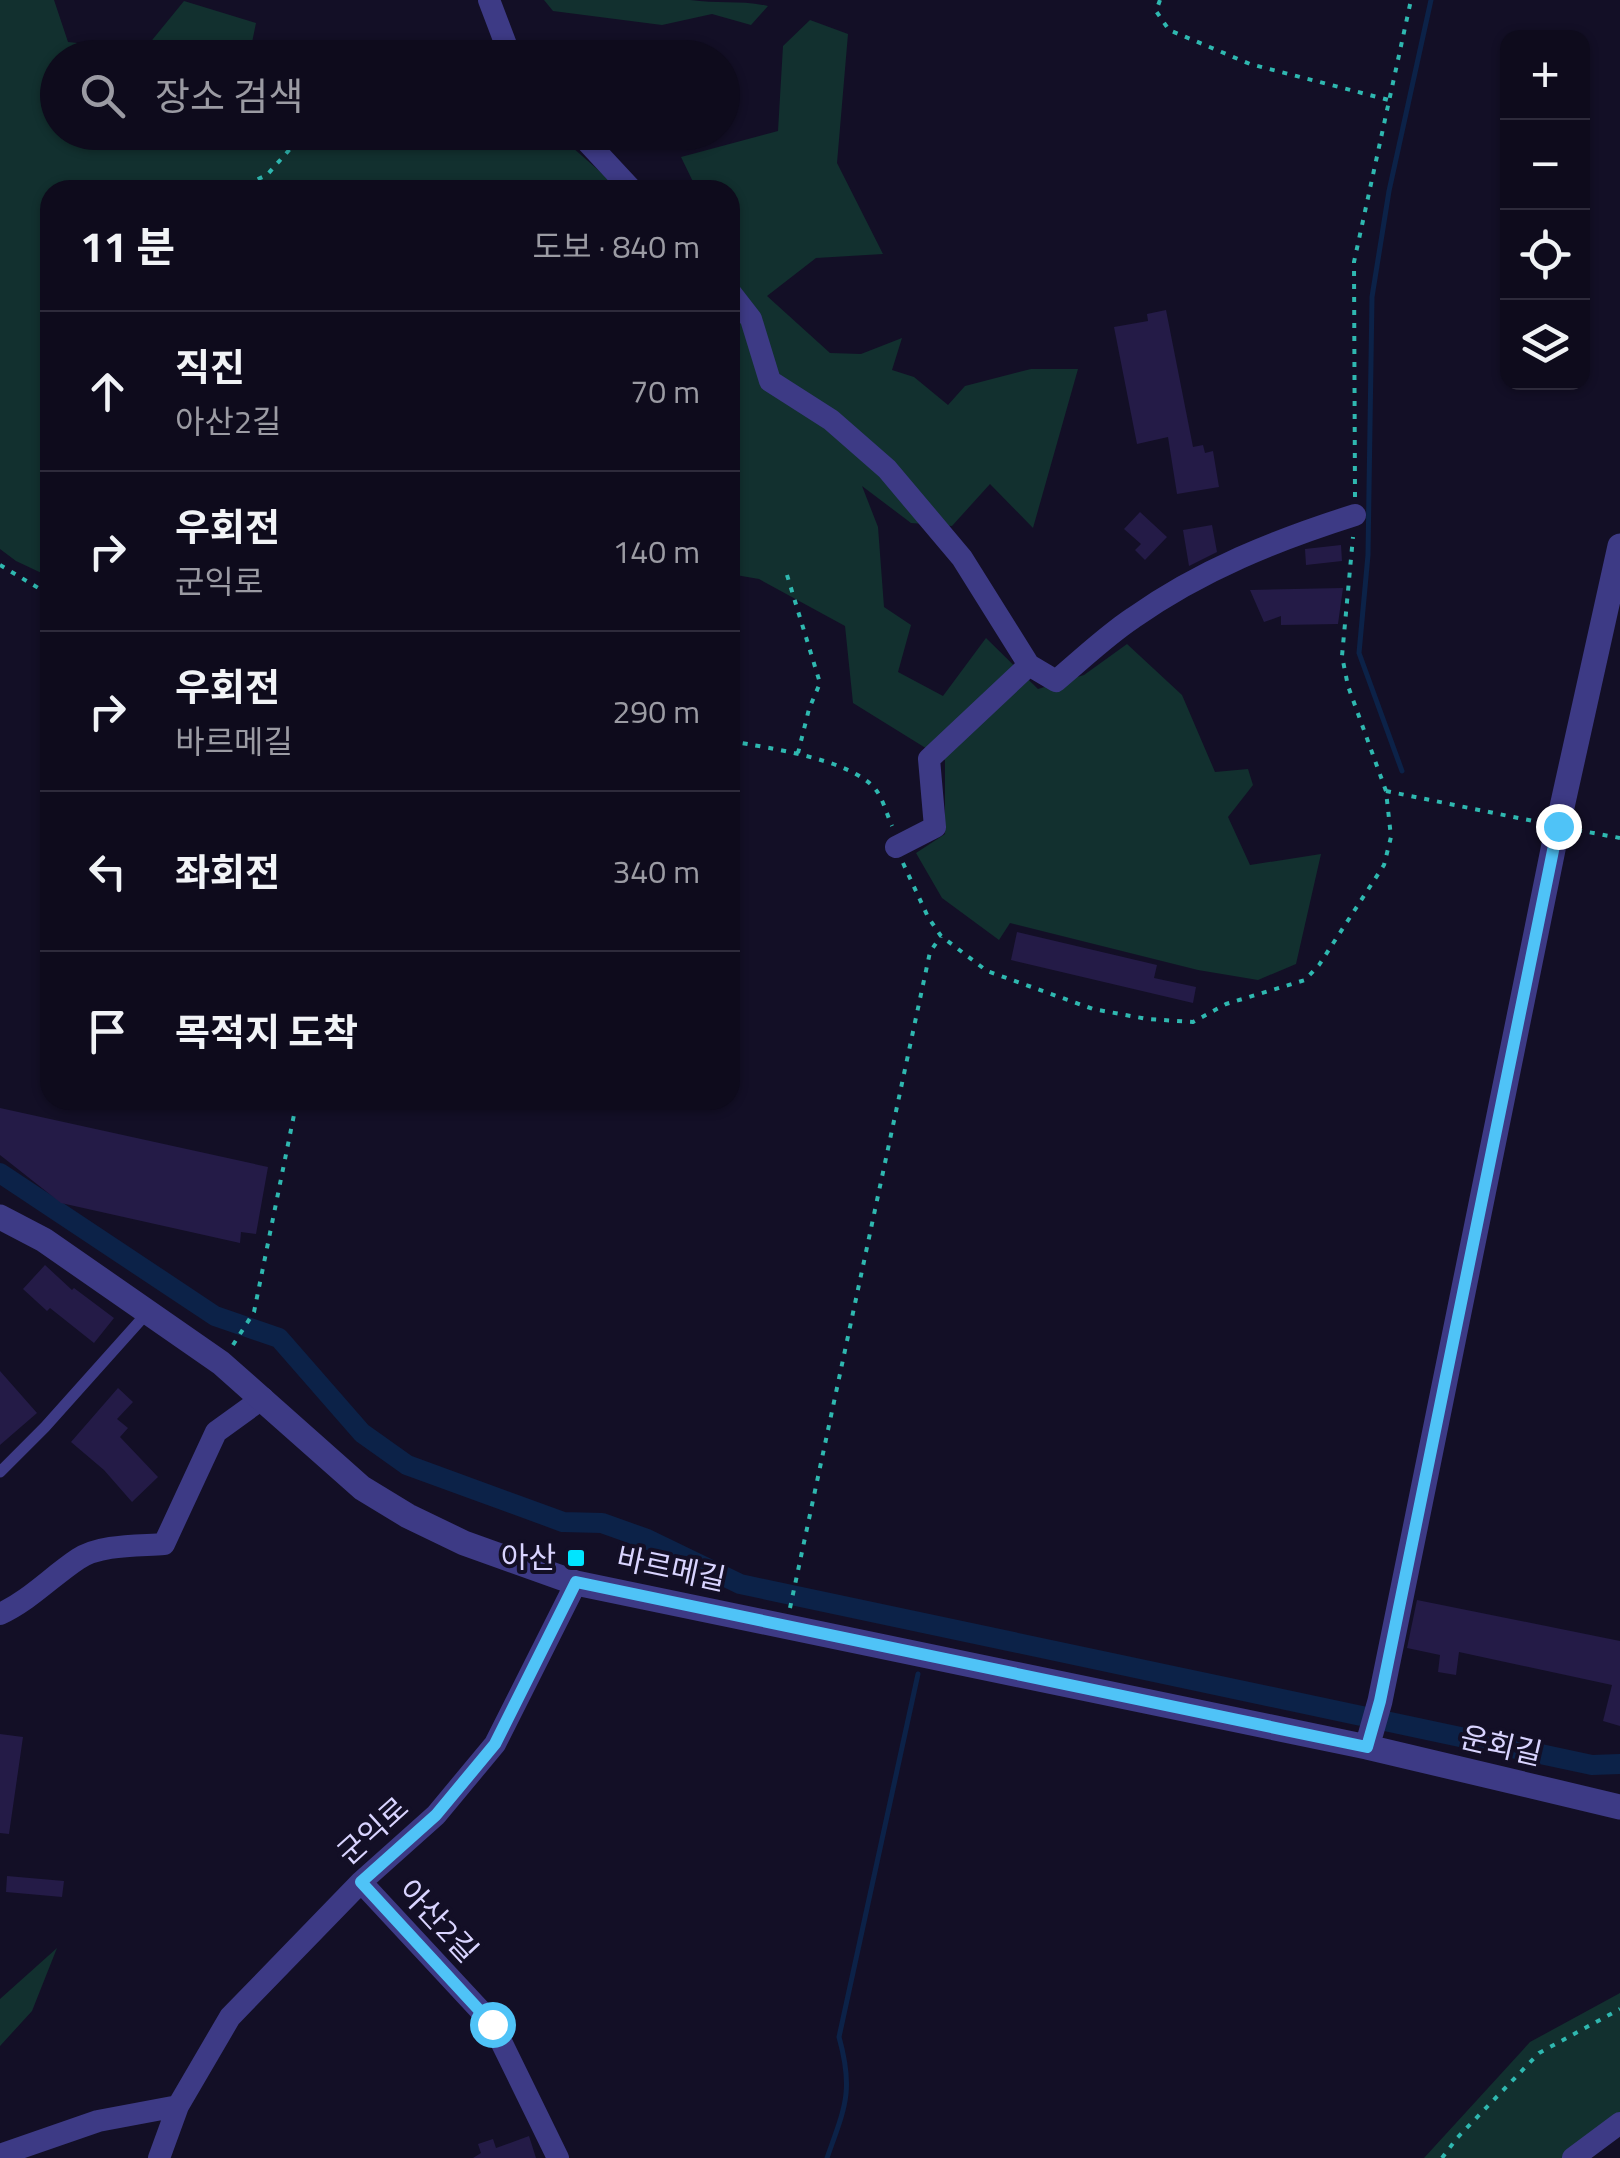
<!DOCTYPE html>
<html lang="ko">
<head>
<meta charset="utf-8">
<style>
  body { margin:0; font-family:"Titillium Web","Noto Sans KR",sans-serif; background:#1c1929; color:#f1f3f6 }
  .controls { position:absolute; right:30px; top:30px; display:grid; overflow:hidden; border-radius:20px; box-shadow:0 2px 8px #0004 }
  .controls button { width:90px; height:90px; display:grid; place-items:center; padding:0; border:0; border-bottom:2px solid #2e2b3b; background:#0e0b1c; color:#f1f3f6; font:50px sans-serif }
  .stop { position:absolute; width:30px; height:30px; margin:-22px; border:8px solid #4fc3f7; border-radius:50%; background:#fff }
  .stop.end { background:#4fc3f7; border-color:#fff; box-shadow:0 2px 10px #0008 }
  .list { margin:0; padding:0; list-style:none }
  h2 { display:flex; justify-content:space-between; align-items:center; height:130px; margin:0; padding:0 40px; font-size:42px }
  h2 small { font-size:32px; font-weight:400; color:#9b9ba3 }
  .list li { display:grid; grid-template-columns:65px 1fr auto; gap:30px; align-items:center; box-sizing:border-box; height:160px; padding:0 40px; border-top:2px solid #2e2b3b }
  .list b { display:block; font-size:38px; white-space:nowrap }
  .list p { margin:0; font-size:32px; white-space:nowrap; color:#9b9ba3 }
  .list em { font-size:32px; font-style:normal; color:#9b9ba3 }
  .icon { flex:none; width:55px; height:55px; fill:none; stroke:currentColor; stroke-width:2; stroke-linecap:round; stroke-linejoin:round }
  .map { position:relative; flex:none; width:1620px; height:2158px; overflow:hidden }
  .search { position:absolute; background:#0e0b1c; box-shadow:0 2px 8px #0004; left:40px; top:40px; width:700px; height:110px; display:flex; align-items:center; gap:25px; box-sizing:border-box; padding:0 35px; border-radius:55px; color:#9b9ba3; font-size:38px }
  .panel { position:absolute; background:#0e0b1c; box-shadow:0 2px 8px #0004; left:40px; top:180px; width:700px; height:930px; border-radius:30px }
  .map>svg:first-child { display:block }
  .green { fill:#12302f }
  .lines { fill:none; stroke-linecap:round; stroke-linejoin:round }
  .stream { stroke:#0c2248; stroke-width:5 }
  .canal { stroke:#0c2248; stroke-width:20 }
  .building { fill:#241b47 }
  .path { stroke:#2fb8b0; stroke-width:4; stroke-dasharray:5 8; stroke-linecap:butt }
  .service { stroke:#3d3a85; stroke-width:11 }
  .minor { stroke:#3d3a85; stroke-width:22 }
  .tertiary { stroke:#3d3a85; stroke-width:25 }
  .route { stroke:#4fc3f7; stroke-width:12 }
  .poi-dot { fill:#00e5ff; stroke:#130f26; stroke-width:4 }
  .labels { text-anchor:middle; stroke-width:8; stroke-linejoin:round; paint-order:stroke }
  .poi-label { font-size:30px; fill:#d9d4ff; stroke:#130f26; text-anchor:end }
  .street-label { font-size:30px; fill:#d9d4ff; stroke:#130f26 }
</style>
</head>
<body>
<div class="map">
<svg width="1620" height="2158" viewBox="0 0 1620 2158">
  <rect width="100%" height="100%" fill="#130f26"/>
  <!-- green -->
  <path class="green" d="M0 0H54L68 42 144 50 184 1 256 23 249 57 58 58V132L556 133 621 190H50V577L16 561 0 549Z
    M544 0H690C717 4 742 0 768 6L751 25 712 14 662 25 553 11Z
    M810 20 848 34 837 163 883 254 816 258 767 296 830 353 861 354 902 338 892 370 914 377 948 405 965 386 1031 369H1078L1033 528 990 484 952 526 911 523 862 486 878 527 884 607 911 625 898 672 943 696 986 638 1038 689 1084 675 1127 644 1182 695 1215 772 1248 769 1253 785 1228 817 1250 865 1321 854 1296 964 1258 980 1198 970 1010 923 999 940 942 898 916 853 945 834V760L853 703 845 626 759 579 730 574V190H697L681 157 778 131 783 46Z
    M57 1948 32 2011 0 2046V1999Z
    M1620 1993V2115L1565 2158H1424L1530 2042Z"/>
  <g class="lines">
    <!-- stream -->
    <path class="stream" d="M1402 771 1359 653 1368 555 1372 297 1389 191 1431 0
      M827 2158C845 2107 854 2091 839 2037L918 1674"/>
    <!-- canal -->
    <path class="canal" d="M0 1173 215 1316 279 1338 362 1433 407 1465 563 1522 602 1523 647 1539 740 1584 1592 1765 1620 1764"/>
  </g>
  <!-- building -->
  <path class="building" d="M1166 310 1193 447 1203 445 1205 453 1213 451 1219 487 1177 494 1168 437 1137 444 1114 327 1148 321 1147 314Z
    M1140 512 1167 537 1145 560 1135 550 1141 544 1124 529Z
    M1212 525 1217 552 1189 566 1183 530Z
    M1341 545 1342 561 1306 565 1305 549Z
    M1343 588 1338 624 1281 625V616L1264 622 1250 590Z
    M1017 932 1157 965 1154 978 1196 987 1193 1003 1011 960Z
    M0 1108 268 1167 256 1234 241 1232 240 1243 61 1203 0 1155Z
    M45 1265 72 1290 74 1288 114 1318 94 1343 50 1308 47 1311 23 1289Z
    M0 1371 37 1413 0 1445Z
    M118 1388 133 1402 117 1419 128 1428 120 1437 158 1477 132 1502 104 1470 71 1442Z
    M1417 1600 1620 1641V1726L1603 1721 1612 1685 1459 1652 1456 1675 1438 1672 1440 1655 1407 1648Z
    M0 1734 23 1737 9 1834 0 1833Z
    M7 1876 64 1881 62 1897 6 1892Z
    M529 2136 536 2158H473L481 2153 478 2144 493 2139 496 2148Z"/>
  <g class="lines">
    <!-- path -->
    <path class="path" d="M1160 0 1156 11 1169 30 1250 64 1389 100
      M162 190H182
      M234 190 267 175 305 132
      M50 307 44 318 50 340
      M1355 497 1354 262 1411 0
      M0 565 50 595
      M787 575 820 683 809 709 798 753
      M730 741C768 748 852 759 876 790 883 799 887 815 892 826
      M1386 791 1538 822
      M1577 830 1620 838
      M903 863 928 917 941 936 987 971 1093 1009 1147 1019 1193 1022 1226 1004 1305 980 1319 965 1384 865 1391 837 1386 791 1348 686 1342 656 1353 537
      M233 1345 254 1312 297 1100
      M790 1608 930 952 941 936
      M1442 2158 1457 2138 1539 2053 1620 2009"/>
    <!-- service -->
    <path class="service" d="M0 1472 45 1427 147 1313"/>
    <!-- minor -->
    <path class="minor" d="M489 0 511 58
      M578 132 632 190
      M730 292 751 319 770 381 831 420 887 469 962 558 1029 665 1056 681C1081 660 1106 636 1133 618 1201 570 1276 540 1355 515
      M896 847 935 827 929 759 1029 665
      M0 1614C30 1600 51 1577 78 1559 100 1544 139 1546 164 1544L216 1432 263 1398
      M361 1882 492 2023 558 2158
      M0 2155 98 2121 178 2106
      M159 2158 178 2106 230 2017 361 1882 436 1815 495 1744 576 1583
      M1573 2158 1620 2123"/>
    <!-- tertiary -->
    <path class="tertiary" d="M0 1217 44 1240 221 1363 362 1488 408 1516 464 1543 576 1583 1367 1747 1620 1807
      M1367 1747 1380 1701 1558 825 1620 546"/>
  </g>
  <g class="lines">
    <!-- route -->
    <path class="route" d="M492 2024 361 1882 436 1815 495 1744 576 1582 1367 1747 1380 1701 1558 826"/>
  </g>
  <!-- markers -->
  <rect class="poi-dot" x="566" y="1548" width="20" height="20" rx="5"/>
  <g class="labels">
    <!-- poi labels -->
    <g class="poi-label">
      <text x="556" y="1568">아산</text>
    </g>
    <!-- street labels -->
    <g class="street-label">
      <text transform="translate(671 1569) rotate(12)" y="10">바르메길</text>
      <text transform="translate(1501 1746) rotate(13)" y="10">운회길</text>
      <text transform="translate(373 1831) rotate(-42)" y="10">군익로</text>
      <text transform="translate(438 1921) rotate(47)" y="10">아산2길</text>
    </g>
  </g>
</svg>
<div class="controls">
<button>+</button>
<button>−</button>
<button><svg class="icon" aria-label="locate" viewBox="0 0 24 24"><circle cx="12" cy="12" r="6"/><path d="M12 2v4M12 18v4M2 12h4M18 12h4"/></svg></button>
<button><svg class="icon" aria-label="layers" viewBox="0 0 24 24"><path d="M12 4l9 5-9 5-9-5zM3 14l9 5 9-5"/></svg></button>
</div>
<div class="stop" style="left:492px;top:2024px"></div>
<div class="stop end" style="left:1558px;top:826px"></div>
<div class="search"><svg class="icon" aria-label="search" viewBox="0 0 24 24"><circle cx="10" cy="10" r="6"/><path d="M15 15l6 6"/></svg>장소 검색</div>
<section class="panel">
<h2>11 분<small>도보 · 840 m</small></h2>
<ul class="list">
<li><svg class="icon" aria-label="ahead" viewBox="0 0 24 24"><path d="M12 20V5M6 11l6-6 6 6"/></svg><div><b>직진</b><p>아산2길</p></div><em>70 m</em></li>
<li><svg class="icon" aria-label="right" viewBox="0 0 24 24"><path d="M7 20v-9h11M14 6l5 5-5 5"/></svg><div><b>우회전</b><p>군익로</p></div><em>140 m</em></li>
<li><svg class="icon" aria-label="right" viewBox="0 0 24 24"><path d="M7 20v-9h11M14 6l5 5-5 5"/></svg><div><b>우회전</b><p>바르메길</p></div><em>290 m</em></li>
<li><svg class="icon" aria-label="left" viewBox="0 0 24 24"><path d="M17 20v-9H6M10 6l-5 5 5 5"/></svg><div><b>좌회전</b></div><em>340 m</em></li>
<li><svg class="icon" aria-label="arrive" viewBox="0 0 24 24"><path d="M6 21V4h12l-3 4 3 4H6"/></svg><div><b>목적지 도착</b></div></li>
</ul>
</section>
</div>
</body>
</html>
